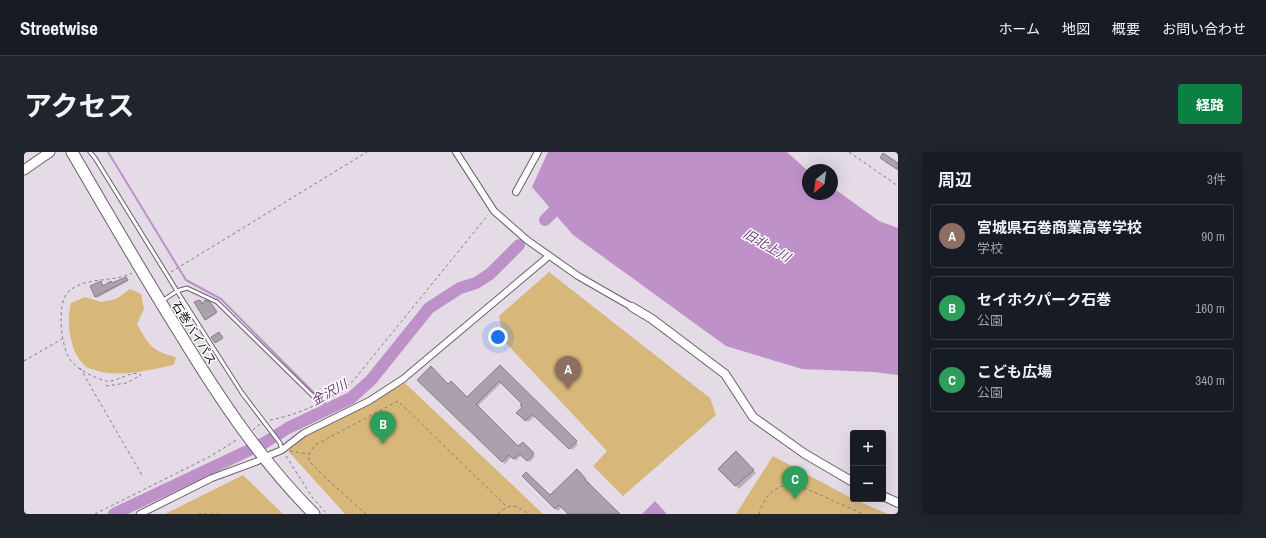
<!DOCTYPE html>
<html lang="ja">
<head>
<meta charset="utf-8">
<style>
  body { margin:0; font-family:"Archivo Narrow","Noto Sans JP",sans-serif; background:#20242c; color:#f1f3f6 }
  .controls { position:absolute; right:12px; bottom:12px; display:grid; overflow:hidden; border-radius:4px; box-shadow:0 4px 16px #0002 }
  .controls button { width:36px; height:36px; display:grid; place-items:center; padding:0; border:0; border-bottom:1px solid #363941; background:#171b24; color:#f1f3f6; font:20px sans-serif }
  .compass { position:absolute; left:778px; top:12px; width:36px; height:36px; border-radius:50%; background:#171b24; box-shadow:0 4px 16px #0002; rotate:209deg }
  .you { position:absolute; left:474px; top:185px; width:14px; height:14px; margin:-10px; border:3px solid #fff; border-radius:50%; background:#1a73e8; box-shadow:0 0 0 6px #1a73e833 }
  .badge { display:grid; place-items:center; width:26px; height:26px; border-radius:50%; background:#0b8043; color:#fff; font-size:13px; font-weight:700 }
  .pin { position:absolute; translate:-50% -33px; filter:drop-shadow(0 1px 2px #0008) }
  .pin::after { content:''; position:absolute; top:21px; width:14px; height:12px; background:inherit; clip-path:polygon(0 0,100% 0,50% 100%) }
  .list { margin:0; padding:0; list-style:none }
  h2 { display:flex; justify-content:space-between; align-items:center; height:52px; margin:0; padding:0 16px; font-size:17px }
  h2 small { font-size:13px; font-weight:400; color:#9ea1a6 }
  .list li { display:grid; grid-template-columns:26px 1fr auto; gap:12px; align-items:center; box-sizing:border-box; height:64px; margin:0 8px 8px; padding:0 8px; border:1px solid #363941; border-radius:4px }
  .list b { display:block; font-size:15px; white-space:nowrap }
  .list p { margin:0; font-size:13px; white-space:nowrap; color:#9ea1a6 }
  .list em { font-size:13px; font-style:normal; color:#9ea1a6 }
  .map { position:relative; flex:none; width:874px; height:362px; overflow:hidden; border-radius:4px }
  header { display:flex; align-items:center; gap:24px; box-sizing:border-box; height:56px; padding:0 20px; background:#171b24; border-bottom:1px solid #363941 }
  header strong { font-size:19px }
  nav { display:flex; gap:22px; margin-inline-start:auto; font-size:14px }
  .intro { display:flex; align-items:center; justify-content:space-between; box-sizing:border-box; height:96px; padding:0 24px }
  h1 { margin:0; font-size:28px }
  .button { padding:10px 18px; border-radius:4px; background:#0b8043; color:#fff; font-size:14px; font-weight:700 }
  main { display:flex; gap:24px; padding:0 24px }
  aside { flex:1; background:#171b24; border-radius:4px; box-shadow:0 4px 16px #0002 }
  .map>svg:first-child { display:block }
  .green { fill:#d8b77a }
  .water { fill:#be91c8 }
  .shadow { fill:#0003 }
  .lines { fill:none; stroke-linecap:round; stroke-linejoin:round }
  .stream { stroke:#be91c8; stroke-width:2 }
  .river { stroke:#be91c8; stroke-width:12 }
  .building { fill:#aaa1ac; stroke:#867d88 }
  .lane-casing { stroke:#69606b; stroke-width:5 }
  .street-casing { stroke:#69606b; stroke-width:8 }
  .secondary-casing { stroke:#69606b; stroke-width:10 }
  .primary-casing { stroke:#69606b; stroke-width:11 }
  .highway-casing { stroke:#69606b; stroke-width:13 }
  .path { stroke:#837c84; stroke-width:1; stroke-dasharray:3 3; stroke-linecap:butt }
  .lane { stroke:#fff; stroke-width:3 }
  .street { stroke:#fff; stroke-width:6 }
  .secondary { stroke:#fff; stroke-width:8 }
  .primary { stroke:#fff; stroke-width:9 }
  .highway { stroke:#fff; stroke-width:11 }
  .labels { text-anchor:middle; stroke-width:3; stroke-linejoin:round; paint-order:stroke }
  .street-label { font-size:12px; fill:#161216; stroke:#fff }
  .water-label { font-size:13px; font-style:italic; fill:#71397d; stroke:#fff }
</style>
</head>
<body>
<header>
<strong>Streetwise</strong>
<nav><a>ホーム</a><a>地図</a><a>概要</a><a>お問い合わせ</a></nav>
</header>
<div class="intro"><h1>アクセス</h1><a class="button">経路</a></div>
<main>
<div class="map">
<svg width="874" height="362" viewBox="0 0 874 362">
  <rect width="100%" height="100%" fill="#e5dbe7"/>
  <!-- green -->
  <path class="green" d="M525 120 686 246 692 263 599 344 569 314 583 299 480 189 475 164Z
    M106 137 117 142 120 157 113 172C125 193 127 199 152 205L150 213C124 218 93 227 67 217 57 214 50 200 48 191 44 177 44 164 47 151L61 145 77 150 92 147Z
    M381 231 519 362H321L264 299 281 285Z
    M749 304 829 347 864 362H712Z
    M219 323 259 362H141Z"/>
  <!-- water -->
  <path class="water" d="M524 0H763L784 19V42H808V35L855 69 874 76V223L850 220 778 217 702 194 549 83 508 35Z
    M631 349 642 361 641 362H618Z"/>
  <!-- shadow -->
  <path class="shadow" d="M103 127 104 129 73 146 67 135 78 131 80 135Z
    M187 152 193 161 182 168 181 167Z
    M476 215 554 292 548 298 511 264 504 270 494 261 499 255V252L478 230 453 255 494 296 499 291 511 304 506 310 497 303 492 309 488 304 481 312 395 228 424 233 443 246Z
    M712 301 732 321 715 337 695 317Z
    M553 318 595 362H546L538 355 534 359 499 324 526 344Z"/>
  <g class="lines">
    <!-- stream -->
    <path class="stream" d="M84 0 162 128 197 147 305 256"/>
    <!-- river -->
    <path class="river" d="M521 68 540 49
      M90 362 240 291 264 276 327 246 347 228 405 156 436 136 452 131 466 122 495 93"/>
  </g>
  <!-- building -->
  <path class="building" d="M859 1 874 11V18L856 6Z
    M102 125 104 128 71 145 66 134 77 129 79 134 87 129 88 131Z
    M176 148 178 152 181 148 186 150 193 160 181 168 170 150Z
    M195 180 199 186 191 191 187 185Z
    M476 213 553 289 545 297 508 262 501 269 496 264 492 261 498 255 496 253 498 252 475 229 452 252 494 294 499 290 510 301 503 309 495 302 489 307 485 303 478 310 393 228 407 214 424 232 427 229 443 245Z
    M712 299 730 318 711 334 694 317Z
    M553 317 562 327 561 328 596 362H544L535 353 531 357 498 324 502 320 526 343Z"/>
  <g class="lines">
    <defs>
      <path id="lane" d="M66 0 71 6 153 139 218 241 256 291 258 298
        M138 149 153 139 163 136 193 150 289 244"/>
      <path id="street" d="M432 0 470 59 503 88 554 124 608 155
        M492 40 514 0
        M241 305 258 298 280 281 345 249 379 227 525 104
        M116 362 188 326 234 309"/>
      <path id="secondary" d="M608 155 628 167 701 222 729 265 781 302 829 330
        M859 344 874 351"/>
      <path id="primary" d="M0 18 26 0"/>
      <path id="highway" d="M48 0C83 60 118 121 155 180 194 244 236 308 290 362"/>
    </defs>
    <!-- lane casing -->
    <use href="#lane" class="lane-casing"/>
    <!-- street casing -->
    <use href="#street" class="street-casing"/>
    <!-- secondary casing -->
    <use href="#secondary" class="secondary-casing"/>
    <!-- primary casing -->
    <use href="#primary" class="primary-casing"/>
    <!-- highway casing -->
    <use href="#highway" class="highway-casing"/>
    <!-- path -->
    <path class="path" d="M825 0 874 34
      M147 120 343 0
      M0 209 38 187
      M56 216 119 325
      M82 234 103 231 117 223C108 217 93 231 82 229 71 226 56 219 48 210 37 199 32 152 44 140 61 124 89 131 108 121
      M246 268C275 263 306 248 329 229L464 63
      M229 278 236 272
      M266 299 285 302
      M262 304 288 345 303 362
      M71 362 187 304 214 287
      M174 362H196
      M342 362C333 354 287 314 285 308 284 302 288 298 291 293L374 249 483 355
      M474 362C485 351 492 352 504 362
      M735 362C741 342 752 331 774 333L839 362"/>
    <!-- lane -->
    <use href="#lane" class="lane"/>
    <!-- street -->
    <use href="#street" class="street"/>
    <!-- secondary -->
    <use href="#secondary" class="secondary"/>
    <!-- primary -->
    <use href="#primary" class="primary"/>
    <!-- highway -->
    <use href="#highway" class="highway"/>
  </g>
  <g class="labels">
    <!-- street labels -->
    <g class="street-label">
      <text transform="translate(170 181) rotate(58)" y="4">石巻バイパス</text>
    </g>
    <!-- water labels -->
    <g class="water-label">
      <text transform="translate(743 93) rotate(30)" y="5">旧北上川</text>
      <text transform="translate(305 240) rotate(-29)" y="5">金沢川</text>
    </g>
  </g>
</svg>
<div class="controls">
<button>+</button>
<button>−</button>
</div>
<svg class="compass" viewBox="-18 -18 36 36"><path d="M0-13l5 13h-10z" fill="#e53935"/><path d="M0 13l5-13h-10z" fill="#9ea1a6"/></svg>
<div class="you"></div>
<div class="pin badge" style="left:544px;top:237px;background:#8d6e63">A</div>
<div class="pin badge" style="left:359px;top:292px;background:#2e9e5b">B</div>
<div class="pin badge" style="left:771px;top:347px;background:#2e9e5b">C</div>
</div>
<aside>
<h2>周辺<small>3件</small></h2>
<ul class="list">
<li><span class="badge" style="background:#8d6e63">A</span><div><b>宮城県石巻商業高等学校</b><p>学校</p></div><em>90 m</em></li>
<li><span class="badge" style="background:#2e9e5b">B</span><div><b>セイホクパーク石巻</b><p>公園</p></div><em>160 m</em></li>
<li><span class="badge" style="background:#2e9e5b">C</span><div><b>こども広場</b><p>公園</p></div><em>340 m</em></li>
</ul>
</aside>
</main>
</body>
</html>
